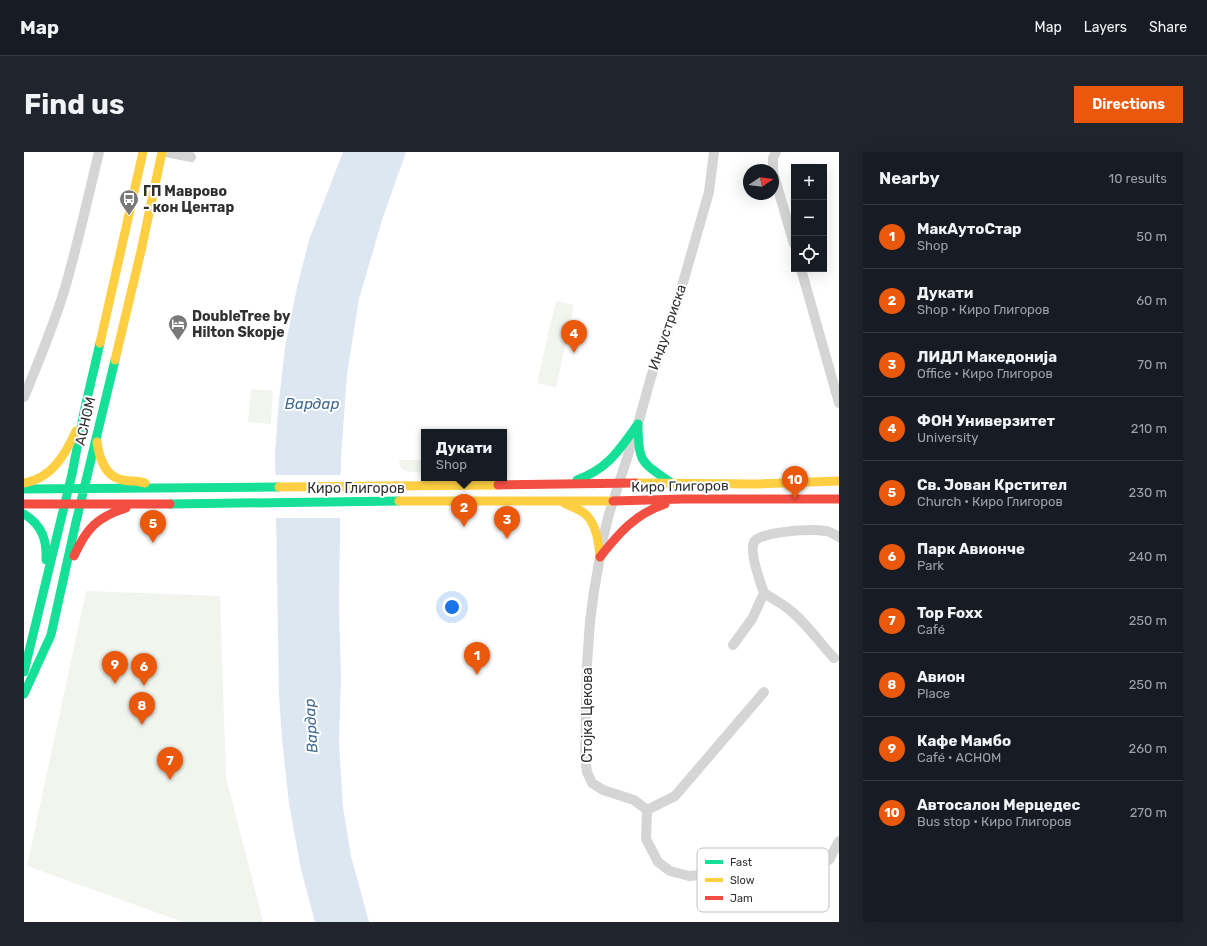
<!DOCTYPE html>
<html lang="en">
<head>
<meta charset="utf-8">
<style>
  body { margin:0; font-family:Rubik,sans-serif; background:#20242c; color:#f1f3f6 }
  .controls { position:absolute; right:12px; top:12px; display:grid; overflow:hidden; border-radius:0px; box-shadow:0 4px 16px #0002 }
  .controls button { width:36px; height:36px; display:grid; place-items:center; padding:0; border:0; border-bottom:1px solid #363941; background:#171b24; color:#f1f3f6; font:20px sans-serif }
  .compass { position:absolute; left:719px; top:12px; width:36px; height:36px; border-radius:50%; background:#171b24; box-shadow:0 4px 16px #0002; rotate:77deg }
  .you { position:absolute; left:428px; top:455px; width:14px; height:14px; margin:-10px; border:3px solid #fff; border-radius:50%; background:#1a73e8; box-shadow:0 0 0 6px #1a73e833 }
  .badge { display:grid; place-items:center; width:26px; height:26px; border-radius:50%; background:#ea580c; color:#fff; font-size:13px; font-weight:700 }
  .pin { position:absolute; translate:-50% -33px; filter:drop-shadow(0 1px 2px #0008) }
  .pin::after { content:''; position:absolute; top:21px; width:14px; height:12px; background:inherit; clip-path:polygon(0 0,100% 0,50% 100%) }
  .popup { position:absolute; left:397px; top:277px; width:86px; height:52px; box-sizing:border-box; display:grid; place-content:center; border-radius:0px; background:#171b24; filter:drop-shadow(0 1px 3px #0005); font-size:13px; white-space:nowrap; color:#9ea1a6 }
  .popup b { font-size:15px; color:#f1f3f6 }
  .popup::after { content:''; position:absolute; left:50%; top:100%; margin-left:-8px; border:8px solid transparent; border-top-color:#171b24 }
  .list { margin:0; padding:0; list-style:none }
  h2 { display:flex; justify-content:space-between; align-items:center; height:52px; margin:0; padding:0 16px; font-size:17px }
  h2 small { font-size:13px; font-weight:400; color:#9ea1a6 }
  .list li { display:grid; grid-template-columns:26px 1fr auto; gap:12px; align-items:center; box-sizing:border-box; height:64px; padding:0 16px; border-top:1px solid #363941 }
  .list b { display:block; font-size:15px; white-space:nowrap }
  .list p { margin:0; font-size:13px; white-space:nowrap; color:#9ea1a6 }
  .list em { font-size:13px; font-style:normal; color:#9ea1a6 }
  .icon { flex:none; width:22px; height:22px; fill:none; stroke:currentColor; stroke-width:2; stroke-linecap:round; stroke-linejoin:round }
  .map { position:relative; flex:none; width:815px; height:770px; overflow:hidden; border-radius:0px }
  header { display:flex; align-items:center; gap:24px; box-sizing:border-box; height:56px; padding:0 20px; background:#171b24; border-bottom:1px solid #363941 }
  header strong { font-size:19px }
  nav { display:flex; gap:22px; margin-inline-start:auto; font-size:14px }
  .intro { display:flex; align-items:center; justify-content:space-between; box-sizing:border-box; height:96px; padding:0 24px }
  h1 { margin:0; font-size:28px }
  .button { padding:10px 18px; border-radius:0px; background:#ea580c; color:#fff; font-size:14px; font-weight:700 }
  main { display:flex; gap:24px; padding:0 24px }
  aside { flex:1; background:#171b24; border-radius:0px; box-shadow:0 4px 16px #0002 }
  .map>svg:first-child { display:block }
  .green { fill:#f1f5ee }
  .water { fill:#dce7f2 }
  .pier { fill:#fff }
  .lines { fill:none; stroke-linecap:round; stroke-linejoin:round }
  .street { stroke:#d5d5d5; stroke-width:10 }
  .fast { stroke:#16e098; stroke-width:9 }
  .slow { stroke:#ffcf43; stroke-width:9 }
  .jam { stroke:#f24e42; stroke-width:9 }
  .labels { text-anchor:middle; stroke-width:4; stroke-linejoin:round; paint-order:stroke }
  .poi-label { font-size:14px; font-weight:bold; fill:#313131; stroke:#fff; text-anchor:start }
  .street-label { font-size:14px; fill:#313131; stroke:#fff }
  .water-label { font-size:15px; font-style:italic; fill:#406a93; stroke:#fff }
  .key { fill:#fff; stroke:#c1c1c1; stroke-width:1 }
  .key-label { font-size:11px; fill:#313131 }
</style>
</head>
<body>
<header>
<strong>Map</strong>
<nav><a>Map</a><a>Layers</a><a>Share</a></nav>
</header>
<div class="intro"><h1>Find us</h1><a class="button">Directions</a></div>
<main>
<div class="map">
<svg width="815" height="770" viewBox="0 0 815 770">
  <rect width="100%" height="100%" fill="#fff"/>
  <!-- green -->
  <path class="green" d="M532 149 550 153 532 236 513 231Z
    M227 237 249 239 247 272 224 270Z
    M375 308H400V321L381 319 376 314Z
    M62 439 196 444 202 625 239 770H159L3 714Z"/>
  <!-- water -->
  <path class="water" d="M319 0H382L358 68 335 147 323 222 317 306 315 453 317 526 315 591 319 655 327 704 345 770H291L277 717 265 652 258 587 255 543 251 301 255 248 261 196 273 135 285 88Z"/>
  <!-- pier -->
  <path class="pier" d="M250 323H319V366H251Z"/>
  <g class="lines">
    <!-- street -->
    <path class="street" d="M142 0 167 5
      M690 0 685 40 656 141 627 225 614 272 585 362 580 382 570 439 566 470 563 512 561 605 563 620 568 631 579 638 610 648 623 658 622 687 634 710 646 719 665 724 689 722 725 713 766 708 781 707 805 708 815 689
      M752 0 749 6V20L770 92
      M777 117 815 251
      M0 245C15 209 30 173 41 136 54 91 64 45 75 0
      M709 493 728 467 740 441
      M810 506C795 490 783 472 767 459 759 452 749 447 740 441 736 430 725 400 730 390 736 379 789 377 801 379 806 379 811 383 815 385
      M623 658 651 644 740 540"/>
    <!-- fast -->
    <path class="fast" d="M614 272C614 313 618 310 649 332
      M553 328C585 316 595 298 614 272
      M0 337 255 335
      M146 352 375 349
      M0 362C18 373 23 388 22 408
      M0 520 48 322 60 260 76 191
      M0 542 27 483 52 370 91 208"/>
    <!-- slow -->
    <path class="slow" d="M76 191 119 0
      M91 208 117 99 138 0
      M73 290C75 304 80 322 95 327 104 330 113 328 121 331
      M0 331C28 326 41 303 52 279
      M611 331 732 332 815 329
      M255 335 474 333
      M375 349H589
      M540 351C546 354 554 357 560 361 572 370 575 391 576 405"/>
    <!-- jam -->
    <path class="jam" d="M474 333 611 331
      M589 349 659 347H815
      M0 352H146
      M50 404C62 377 73 365 102 356
      M576 405C595 381 611 362 641 352"/>
  </g>
  <!-- icons -->
  <defs>
    <symbol id="bus-pin" viewBox="-11 -11 22 30"><path d="M0 17L-7.5 6A9.5 9.5 0 1 1 7.5 6Z" fill="#797979" stroke="#fff"/><path d="M-5-6H5V4H4V6H2V4H-2V6H-4V4H-5ZM-3.5-4V0h7V-4ZM-3.5 1.2v1.5H-2V1.2ZM2 1.2v1.5H3.5V1.2Z" fill="#fff"/></symbol>
    <symbol id="hotel-pin" viewBox="-11 -11 22 30"><path d="M0 17L-7.5 6A9.5 9.5 0 1 1 7.5 6Z" fill="#797979" stroke="#fff"/><path d="M-6-4.5h1.5V1H6V5H4.5V3h-9V5H-6ZM-4 0a1.8 1.8 0 1 1 3.6 0ZM.5 0V-2.5h3Q6-2.5 6 0Z" fill="#fff"/></symbol>
  </defs>
  <g fill-rule="evenodd">
    <use href="#bus-pin" x="94" y="36" width="22" height="30"/>
    <use href="#hotel-pin" x="143" y="161" width="22" height="30"/>
  </g>
  <g class="labels">
    <!-- poi labels -->
    <g class="poi-label">
      <text x="119" y="44">ГП Маврово<tspan x="119" dy="16">- кон Центар</tspan></text>
      <text x="168" y="169">DoubleTree by<tspan x="168" dy="16">Hilton Skopje</tspan></text>
    </g>
    <!-- street labels -->
    <g class="street-label">
      <text transform="translate(643 175) rotate(-71)" y="5">Индустриска</text>
      <text transform="translate(61 269) rotate(-77)" y="5">АСНОМ</text>
      <text transform="translate(656 334) rotate(-1)" y="5">Киро Глигоров</text>
      <text x="332" y="341">Киро Глигоров</text>
      <text transform="translate(563 563) rotate(-90)" y="5">Стојка Цекова</text>
    </g>
    <!-- water labels -->
    <g class="water-label">
      <text x="288" y="257">Вардар</text>
      <text transform="translate(287 574) rotate(-93)" y="5">Вардар</text>
    </g>
  </g>
  <!-- legend -->
  <rect x="673" y="696" width="132" height="64" rx="6" class="key"/>
  <rect x="681" y="708" width="18" height="4" fill="#16e098"/>
  <rect x="681" y="726" width="18" height="4" fill="#ffcf43"/>
  <rect x="681" y="744" width="18" height="4" fill="#f24e42"/>
  <g class="key-label">
    <text x="706" y="714">Fast</text>
    <text x="706" y="732">Slow</text>
    <text x="706" y="750">Jam</text>
  </g>
</svg>
<div class="controls">
<button>+</button>
<button>−</button>
<button><svg class="icon" aria-label="locate" viewBox="0 0 24 24"><circle cx="12" cy="12" r="6"/><path d="M12 2v4M12 18v4M2 12h4M18 12h4"/></svg></button>
</div>
<svg class="compass" viewBox="-18 -18 36 36"><path d="M0-13l5 13h-10z" fill="#e53935"/><path d="M0 13l5-13h-10z" fill="#9ea1a6"/></svg>
<div class="you"></div>
<div class="pin badge" style="left:453px;top:523px">1</div>
<div class="pin badge" style="left:440px;top:375px">2</div>
<div class="popup"><b>Дукати</b>Shop</div>
<div class="pin badge" style="left:483px;top:387px">3</div>
<div class="pin badge" style="left:550px;top:201px">4</div>
<div class="pin badge" style="left:129px;top:391px">5</div>
<div class="pin badge" style="left:120px;top:534px">6</div>
<div class="pin badge" style="left:146px;top:628px">7</div>
<div class="pin badge" style="left:118px;top:573px">8</div>
<div class="pin badge" style="left:91px;top:532px">9</div>
<div class="pin badge" style="left:771px;top:347px">10</div>
</div>
<aside>
<h2>Nearby<small>10 results</small></h2>
<ul class="list">
<li><span class="badge">1</span><div><b>МакАутоСтар</b><p>Shop</p></div><em>50 m</em></li>
<li><span class="badge">2</span><div><b>Дукати</b><p>Shop · Киро Глигоров</p></div><em>60 m</em></li>
<li><span class="badge">3</span><div><b>ЛИДЛ Македонија</b><p>Office · Киро Глигоров</p></div><em>70 m</em></li>
<li><span class="badge">4</span><div><b>ФОН Универзитет</b><p>University</p></div><em>210 m</em></li>
<li><span class="badge">5</span><div><b>Св. Јован Крстител</b><p>Church · Киро Глигоров</p></div><em>230 m</em></li>
<li><span class="badge">6</span><div><b>Парк Авионче</b><p>Park</p></div><em>240 m</em></li>
<li><span class="badge">7</span><div><b>Top Foxx</b><p>Café</p></div><em>250 m</em></li>
<li><span class="badge">8</span><div><b>Авион</b><p>Place</p></div><em>250 m</em></li>
<li><span class="badge">9</span><div><b>Кафе Мамбо</b><p>Café · АСНОМ</p></div><em>260 m</em></li>
<li><span class="badge">10</span><div><b>Автосалон Мерцедес</b><p>Bus stop · Киро Глигоров</p></div><em>270 m</em></li>
</ul>
</aside>
</main>
</body>
</html>
